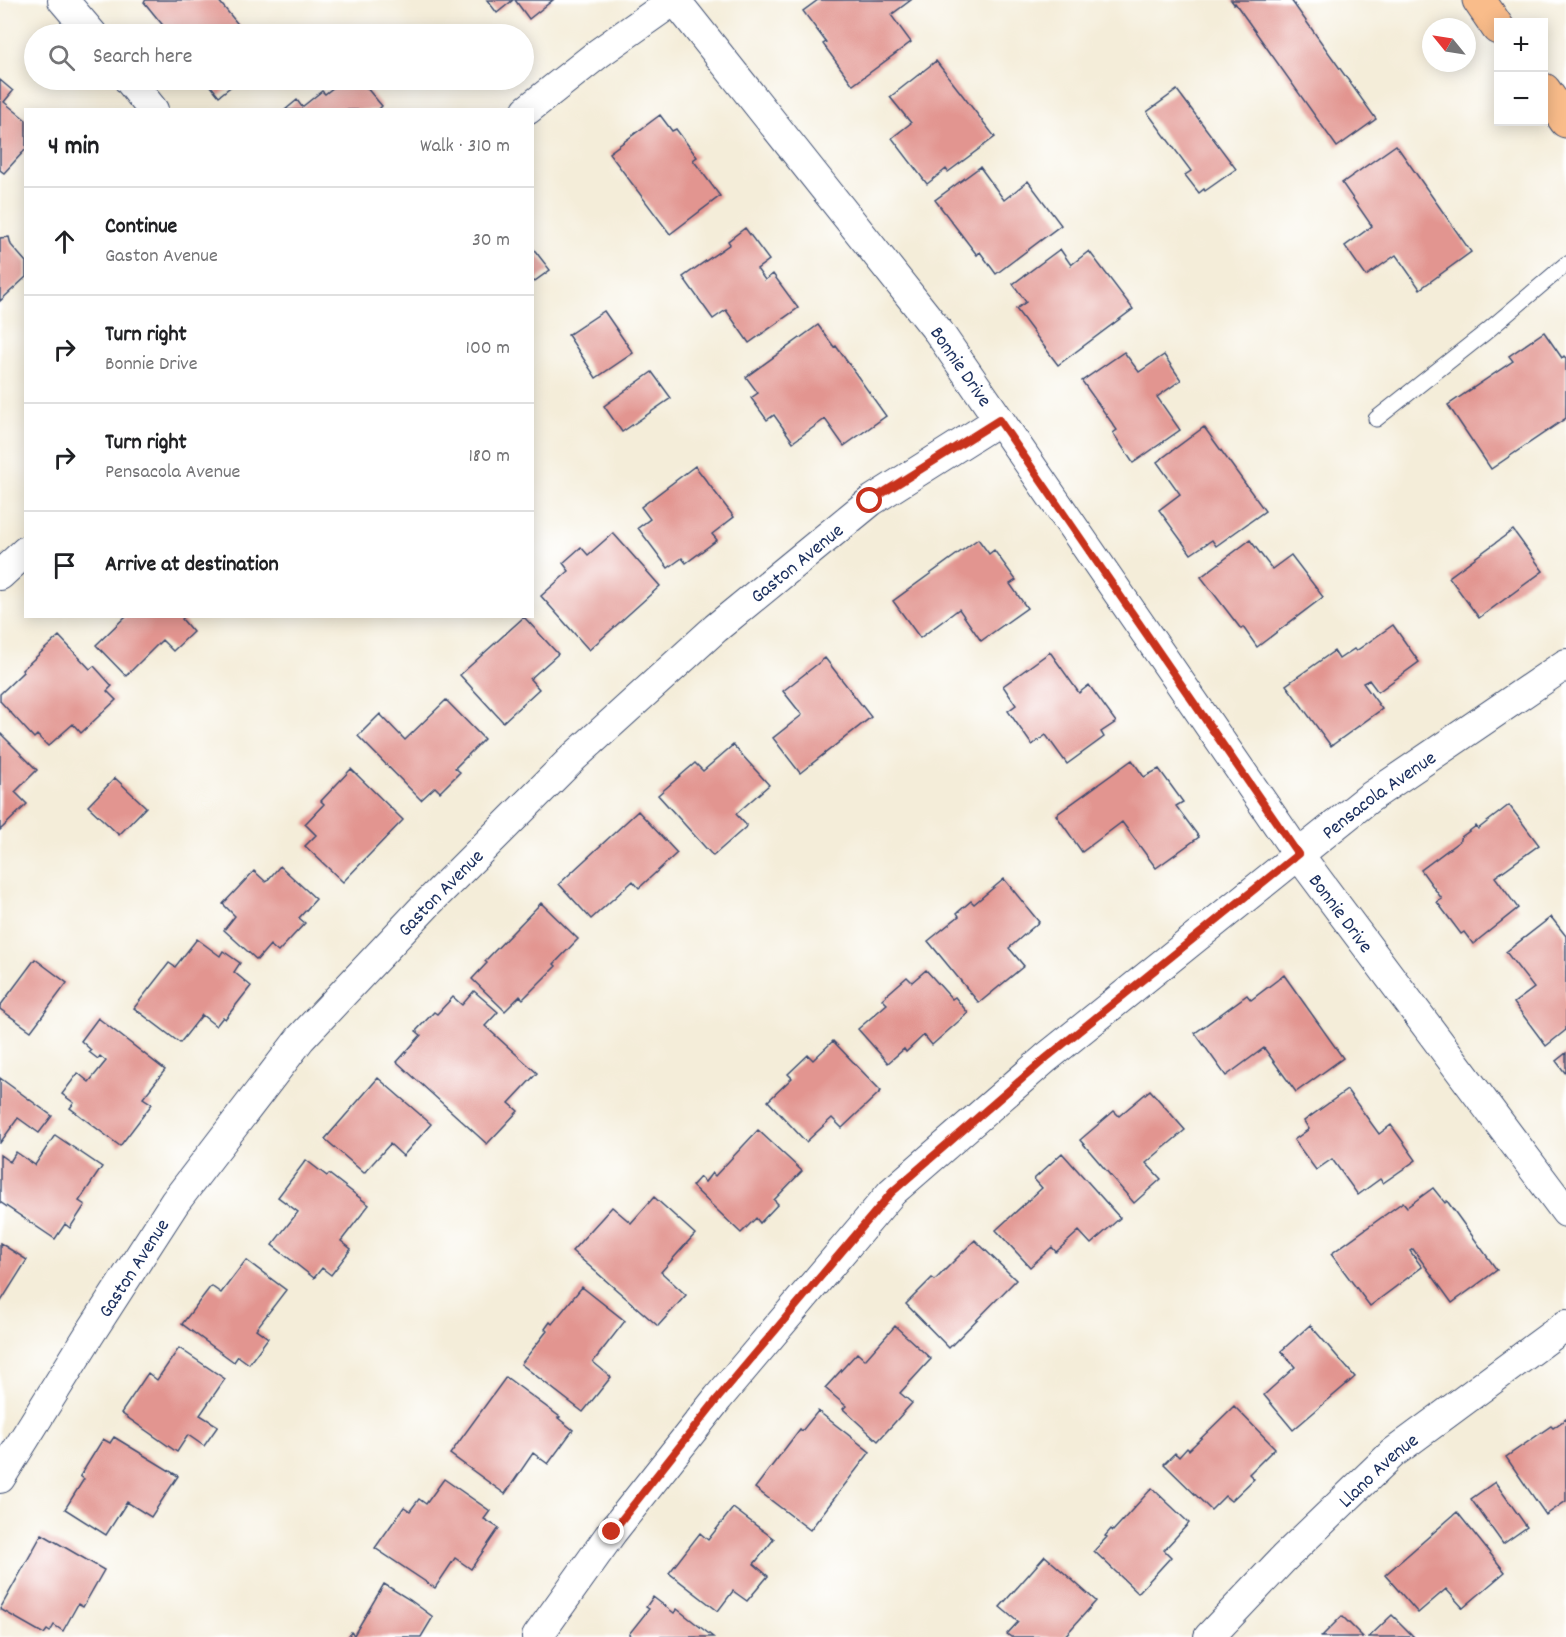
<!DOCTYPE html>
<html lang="en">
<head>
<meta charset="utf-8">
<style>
  body { margin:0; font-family:Dekko,sans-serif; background:#f6f6f6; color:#202124 }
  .controls { position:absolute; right:18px; top:18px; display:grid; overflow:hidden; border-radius:0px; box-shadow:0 3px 15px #0003 }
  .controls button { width:54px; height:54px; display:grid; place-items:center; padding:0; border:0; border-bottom:2px solid #e0e0e0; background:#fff; color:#202124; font:30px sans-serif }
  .compass { position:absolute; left:1422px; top:18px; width:54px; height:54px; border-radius:50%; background:#fff; box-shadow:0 3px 15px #0003; rotate:300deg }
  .stop { position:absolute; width:18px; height:18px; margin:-14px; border:4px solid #c8321e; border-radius:50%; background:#fff }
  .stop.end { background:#c8321e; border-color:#fff; box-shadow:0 2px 6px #0008 }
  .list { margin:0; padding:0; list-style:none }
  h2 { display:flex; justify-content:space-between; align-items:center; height:78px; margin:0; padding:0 24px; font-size:26px }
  h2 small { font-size:20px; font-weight:400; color:#757577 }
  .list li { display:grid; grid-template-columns:39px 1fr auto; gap:18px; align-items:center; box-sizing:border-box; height:108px; padding:0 24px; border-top:2px solid #e0e0e0 }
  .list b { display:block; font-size:22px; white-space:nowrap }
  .list p { margin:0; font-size:20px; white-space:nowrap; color:#757577 }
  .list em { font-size:20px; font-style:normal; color:#757577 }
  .icon { flex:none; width:33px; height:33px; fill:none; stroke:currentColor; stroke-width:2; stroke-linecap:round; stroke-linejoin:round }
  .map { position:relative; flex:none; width:1566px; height:1637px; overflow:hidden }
  .search { position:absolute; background:#fff; box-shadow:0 3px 15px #0003; left:24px; top:24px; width:510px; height:66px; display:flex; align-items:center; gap:15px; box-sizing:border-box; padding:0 21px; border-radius:33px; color:#757577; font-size:22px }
  .panel { position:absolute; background:#fff; box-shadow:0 3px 15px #0003; left:24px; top:108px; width:510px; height:510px; border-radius:0px }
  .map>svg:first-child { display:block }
  .building { fill:#e29590 }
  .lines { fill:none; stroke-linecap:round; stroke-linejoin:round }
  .lane-casing { stroke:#3c4c70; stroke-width:17 }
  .street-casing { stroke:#3c4c70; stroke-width:32 }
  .primary-casing { stroke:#3c4c70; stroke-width:35 }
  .lane { stroke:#fff; stroke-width:15 }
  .street { stroke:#fff; stroke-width:30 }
  .primary { stroke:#f9bc8a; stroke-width:33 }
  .route { stroke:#c8321e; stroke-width:8 }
  .labels { text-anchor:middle; stroke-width:4.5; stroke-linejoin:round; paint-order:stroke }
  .street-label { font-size:20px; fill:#1b2f5e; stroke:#fff }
</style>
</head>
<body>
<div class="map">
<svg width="1566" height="1637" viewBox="0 0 1566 1637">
  <rect width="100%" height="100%" fill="#fff"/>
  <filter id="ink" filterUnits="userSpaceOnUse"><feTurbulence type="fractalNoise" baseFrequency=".0167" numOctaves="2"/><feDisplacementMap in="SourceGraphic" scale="12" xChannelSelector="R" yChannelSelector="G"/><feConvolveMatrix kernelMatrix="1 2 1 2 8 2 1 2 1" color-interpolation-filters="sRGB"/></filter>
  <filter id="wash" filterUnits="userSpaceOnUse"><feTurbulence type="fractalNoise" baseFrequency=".008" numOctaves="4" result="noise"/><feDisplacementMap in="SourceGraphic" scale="24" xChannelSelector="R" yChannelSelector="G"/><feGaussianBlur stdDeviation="1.35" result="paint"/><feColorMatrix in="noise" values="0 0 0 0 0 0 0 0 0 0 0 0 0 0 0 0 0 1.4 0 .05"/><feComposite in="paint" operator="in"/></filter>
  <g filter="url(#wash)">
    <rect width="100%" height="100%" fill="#f4edd9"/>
    <g id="blocks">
      <!-- building -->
      <path class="building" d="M146 0H218L246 34H170L144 2Z
        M487 0H513L497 13Z
        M515 0H553L529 19Z
        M818 0H911L891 15 911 42 853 85 823 44 826 42 803 11Z
        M1231 0H1291L1376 119 1337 147 1235 3 1234 4Z
        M936 61 995 137 948 172 946 169 927 184 892 138 911 123 890 97Z
        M0 80 13 91 4 102 26 120V149L4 173 0 170Z
        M206 80H239L219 96Z
        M343 80H360L382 106 378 110H285L297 100 302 107 322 91 325 94Z
        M1177 90 1236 169 1205 191 1204 189 1199 193 1185 175 1191 171 1147 112Z
        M660 115 672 131 676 129 697 157 693 160 720 196 670 234 609 153Z
        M1396 145 1471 252 1420 289 1396 255 1366 276 1345 246 1372 226 1342 183Z
        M980 167 1004 200 1028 181 1061 225 996 274 980 252 977 255 935 200Z
        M745 228 769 260 757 269 765 280 773 274 798 308 749 343 726 310 713 319 683 277 730 244 728 241Z
        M9 237 11 245 26 262V277L0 301V238Z
        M532 247 550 270 532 283Z
        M1060 249 1071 265 1089 251 1133 309 1058 365 1016 309 1026 302 1013 284Z
        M604 311 633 353 596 378 568 335Z
        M818 325 834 347 836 346 886 416 844 446 825 419 793 442 774 415 767 420 751 398 758 393 746 377Z
        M1544 332 1562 358 1564 356 1566 358V418L1491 469 1448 405 1513 361 1509 356Z
        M1124 352 1139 372 1164 355 1181 380 1157 397 1180 430 1133 463 1113 433 1117 430 1082 381Z
        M652 372 671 398 622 432 604 406Z
        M1204 427 1265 511 1216 546 1212 540 1191 554 1159 510 1180 494 1157 462Z
        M695 466 734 517 712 534 717 540 686 563 682 558 668 568 638 528 650 519 641 507Z
        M1513 530 1543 571 1479 618 1449 577Z
        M613 533 660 586 589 650 541 596 569 571 563 563 581 547 588 555Z
        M978 539 989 554 994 550 1016 580 1010 584 1027 608 981 641 959 609 920 638 893 601Z
        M1250 540 1272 569 1291 555 1323 597 1257 647 1243 627 1241 629 1201 577Z
        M126 616H185L182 619 193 632 173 651 162 640 126 676 96 645Z
        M524 617 558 654 530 679 539 689 503 722 460 675Z
        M1393 625 1419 662 1378 692 1369 680 1363 683 1382 709 1331 746 1286 685 1334 651 1339 659 1354 649 1356 651Z
        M59 636 90 669 94 666 112 686 107 691 116 700 81 733 73 724 48 746 37 735 34 738 0 701V694L23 672 22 670Z
        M1050 652 1079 693 1089 685 1116 722 1101 732 1104 737 1067 764 1046 735 1032 745 1008 711 1016 705 1003 686Z
        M825 658 871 717 800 773 773 738 802 715 783 691Z
        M446 700 484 739 455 768 460 772 440 792 435 787 421 800 358 736 380 714 405 740Z
        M0 733 37 770 15 792 27 804 0 830Z
        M733 745 769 785 736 814 747 826 713 856 658 795 695 763 703 771Z
        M1132 760 1144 777 1159 769 1183 802 1176 806 1199 837 1156 868 1122 822 1082 852 1056 815Z
        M351 769 403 820 343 882 305 846 316 835 305 824 324 804 321 801Z
        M115 778 146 807 119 835 88 806Z
        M1509 805 1539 845 1495 877 1518 908 1473 944 1464 932 1461 934 1437 902 1442 899 1421 870 1461 840 1460 838 1476 826 1478 829Z
        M638 811 677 853 639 888 633 881 591 919 559 884Z
        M280 866 316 899 299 918 305 923 278 952 270 945 257 960 224 930 235 916 223 904 254 871 266 882Z
        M1004 879 1039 922 1009 948 1024 966 979 1003 928 941 959 916 957 913 971 901 974 904Z
        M541 903 578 939 554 964 556 966 523 999 520 996 505 1011 472 979 487 963 485 961Z
        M1551 917 1566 936V1030L1546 1046 1514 1003 1534 988 1506 952Z
        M197 939 220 956 223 951 240 963 234 972 251 986 225 1019 223 1017 216 1026 202 1015 180 1043 134 1008 169 963 175 967Z
        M35 959 67 983 31 1031 0 1009V1006Z
        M926 970 952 999 955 997 968 1013 932 1045 924 1035 906 1052 904 1049 888 1063 858 1029 887 1004 882 999 907 977 912 982Z
        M1284 975 1343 1058 1296 1092 1264 1048 1226 1076 1195 1033 1247 995 1251 1000Z
        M474 991 498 1012 485 1026 537 1073 509 1103 518 1111 487 1144 397 1062 421 1035 416 1031 434 1012 437 1014 453 997 462 1005Z
        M98 1018 165 1070 143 1098 152 1104 120 1146 70 1108 74 1103 62 1094 78 1073 89 1082 106 1061 100 1056 98 1059 89 1052 91 1050 81 1041Z
        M833 1041 881 1091 842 1128 832 1118 806 1142 768 1101 792 1078 788 1074 808 1055 813 1060Z
        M1566 1053V1074L1556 1061Z
        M0 1078 52 1116 39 1133 18 1118 0 1143Z
        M378 1078 431 1124 403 1156 390 1144 364 1173 325 1139Z
        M1150 1090 1185 1130 1146 1163 1161 1179 1134 1203 1080 1140 1114 1111 1119 1116Z
        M1347 1090 1379 1134 1391 1125 1416 1160 1383 1183 1380 1179 1358 1195 1332 1159 1316 1170 1294 1140 1309 1129 1304 1121Z
        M758 1130 802 1171 774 1200 778 1204 760 1223 756 1218 741 1233 692 1186 700 1177 705 1182 712 1173 715 1176Z
        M55 1135 102 1167 79 1201 85 1205 70 1228 65 1224 55 1239 0 1202V1155L10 1162 16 1152 35 1165Z
        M1062 1153 1120 1218 1091 1244 1079 1231 1056 1252 1052 1247 1030 1267 996 1230 1042 1188 1034 1179Z
        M306 1160 327 1176 329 1174 369 1205 341 1241 351 1249 331 1275 322 1268 314 1278 272 1245 298 1212 278 1197Z
        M1433 1188 1445 1203 1447 1201 1497 1270 1452 1303 1413 1249 1410 1251 1422 1267 1370 1306 1331 1254 1403 1202 1407 1207Z
        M654 1197 695 1234 661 1272 686 1295 658 1326 572 1251 612 1207 631 1223Z
        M975 1240 1016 1280 949 1348 906 1304 932 1278 935 1280Z
        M0 1243 27 1260 0 1303Z
        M246 1260 286 1290 256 1329 268 1338 249 1364 238 1356 234 1362 182 1324 211 1286 221 1293Z
        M582 1287 625 1321 593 1362 611 1377 583 1412 521 1364 547 1331 545 1329 550 1322 552 1324Z
        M1310 1325 1355 1377 1293 1430 1264 1395 1295 1367 1281 1351Z
        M895 1326 931 1359 900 1393 912 1403 878 1441 843 1409 846 1406 825 1388 857 1353 865 1360Z
        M179 1348 225 1379 200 1415 218 1426 204 1446 188 1435 177 1452 121 1413 148 1373 157 1380Z
        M506 1377 560 1417 558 1418 573 1430 548 1464 533 1453 505 1494 450 1454Z
        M1234 1406 1275 1448 1249 1474 1254 1479 1231 1501 1225 1496 1211 1510 1164 1464 1175 1453 1179 1457 1187 1448 1189 1450Z
        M818 1411 870 1452 810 1530 755 1488 800 1429 802 1431Z
        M1566 1419V1501L1546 1515 1506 1457 1551 1426 1553 1428Z
        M114 1437 178 1476 151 1517 127 1502 106 1535 65 1509 84 1479 80 1476 103 1439 110 1443Z
        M444 1479 490 1511 484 1519 499 1528 471 1569 455 1558 435 1588 375 1548 404 1507 410 1511 419 1499 426 1504Z
        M1495 1482 1527 1527 1503 1544 1471 1499Z
        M1152 1488 1189 1523 1164 1550 1171 1557 1138 1593 1094 1551 1107 1537 1105 1536 1111 1529 1113 1531Z
        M733 1508 774 1539 754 1564 768 1576 747 1601 733 1591 718 1611 669 1573 700 1533 708 1540Z
        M1457 1512 1505 1572 1463 1608 1446 1589 1418 1613 1385 1575Z
        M42 1534 104 1570 83 1607 78 1604 63 1631 54 1625 50 1632 47 1630 44 1634 0 1609Z
        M1045 1556 1096 1601 1064 1637H1011L1007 1634 1018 1622 1000 1607Z
        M384 1584 410 1600 433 1617 421 1637H348L351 1632 354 1635Z
        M653 1597 674 1613 677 1609 713 1637H633L629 1634 649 1609 646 1607Z
        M1392 1615 1414 1637H1369Z
        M1342 1616 1363 1637H1321Z"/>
    </g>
  </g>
  <g filter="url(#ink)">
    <use href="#blocks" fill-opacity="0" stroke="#3c4c70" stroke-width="1.5"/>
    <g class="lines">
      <defs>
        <path id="lane" d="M1376 419 1486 332 1566 264"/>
        <g id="street">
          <path d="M63 0 92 34"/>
          <path id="s1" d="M675 0 938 331 1298 854 1566 1212"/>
          <path d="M129 80 153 110"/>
          <path d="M527 110 599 53 674 0"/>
          <path d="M0 575 26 551"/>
          <path id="s2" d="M0 1478 89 1335 175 1202 300 1039 429 902 574 757 716 628 871 501 999 420"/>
          <path id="s3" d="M537 1637 612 1532 718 1398 892 1192 1046 1058 1369 798 1566 664"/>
          <path id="s4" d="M1209 1637 1284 1558 1393 1453 1566 1325"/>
        </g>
        <path id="primary" d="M1479 0 1498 28
          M1544 90 1566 121"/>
      </defs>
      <!-- lane casing -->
      <use href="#lane" class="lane-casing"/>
      <!-- street casing -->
      <use href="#street" class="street-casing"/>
      <!-- primary casing -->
      <use href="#primary" class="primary-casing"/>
      <!-- lane -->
      <use href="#lane" class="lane"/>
      <!-- street -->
      <use href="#street" class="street"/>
      <!-- primary -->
      <use href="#primary" class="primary"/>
    </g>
  </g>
  <g class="lines" filter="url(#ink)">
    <!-- route -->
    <path class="route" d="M612 1532 718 1398 892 1192 1046 1058 1298 854 999 420 870 501"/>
  </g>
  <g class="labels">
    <!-- street labels -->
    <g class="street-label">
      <text dy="7" stroke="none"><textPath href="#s1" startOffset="465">Bonnie Drive</textPath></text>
      <text dy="7" stroke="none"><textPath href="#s2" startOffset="1221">Gaston Avenue</textPath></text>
      <text dy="7" stroke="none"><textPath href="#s3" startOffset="1198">Pensacola Avenue</textPath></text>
      <text dy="7" stroke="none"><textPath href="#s2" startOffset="735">Gaston Avenue</textPath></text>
      <text dy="7" stroke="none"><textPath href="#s1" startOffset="1131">Bonnie Drive</textPath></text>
      <text dy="7" stroke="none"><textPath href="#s2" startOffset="249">Gaston Avenue</textPath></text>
      <text dy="7" stroke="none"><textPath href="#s4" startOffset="238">Llano Avenue</textPath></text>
    </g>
  </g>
</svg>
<div class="controls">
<button>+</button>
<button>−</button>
</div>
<svg class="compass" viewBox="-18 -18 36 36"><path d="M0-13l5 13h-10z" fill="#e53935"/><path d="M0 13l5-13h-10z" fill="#757577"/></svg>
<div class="stop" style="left:870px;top:501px"></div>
<div class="stop end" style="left:612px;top:1532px"></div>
<div class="search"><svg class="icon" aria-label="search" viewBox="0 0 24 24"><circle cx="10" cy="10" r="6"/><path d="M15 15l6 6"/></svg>Search here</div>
<section class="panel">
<h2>4 min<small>Walk · 310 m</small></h2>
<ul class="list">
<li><svg class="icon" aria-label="ahead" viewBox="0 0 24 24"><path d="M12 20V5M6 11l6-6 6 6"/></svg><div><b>Continue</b><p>Gaston Avenue</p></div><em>30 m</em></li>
<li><svg class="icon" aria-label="right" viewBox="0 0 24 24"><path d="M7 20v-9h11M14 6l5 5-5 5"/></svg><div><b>Turn right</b><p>Bonnie Drive</p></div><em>100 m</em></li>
<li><svg class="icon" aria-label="right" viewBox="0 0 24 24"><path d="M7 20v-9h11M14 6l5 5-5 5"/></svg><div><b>Turn right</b><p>Pensacola Avenue</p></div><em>180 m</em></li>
<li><svg class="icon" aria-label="arrive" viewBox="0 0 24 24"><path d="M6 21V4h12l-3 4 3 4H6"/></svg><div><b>Arrive at destination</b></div></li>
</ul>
</section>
</div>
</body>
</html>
